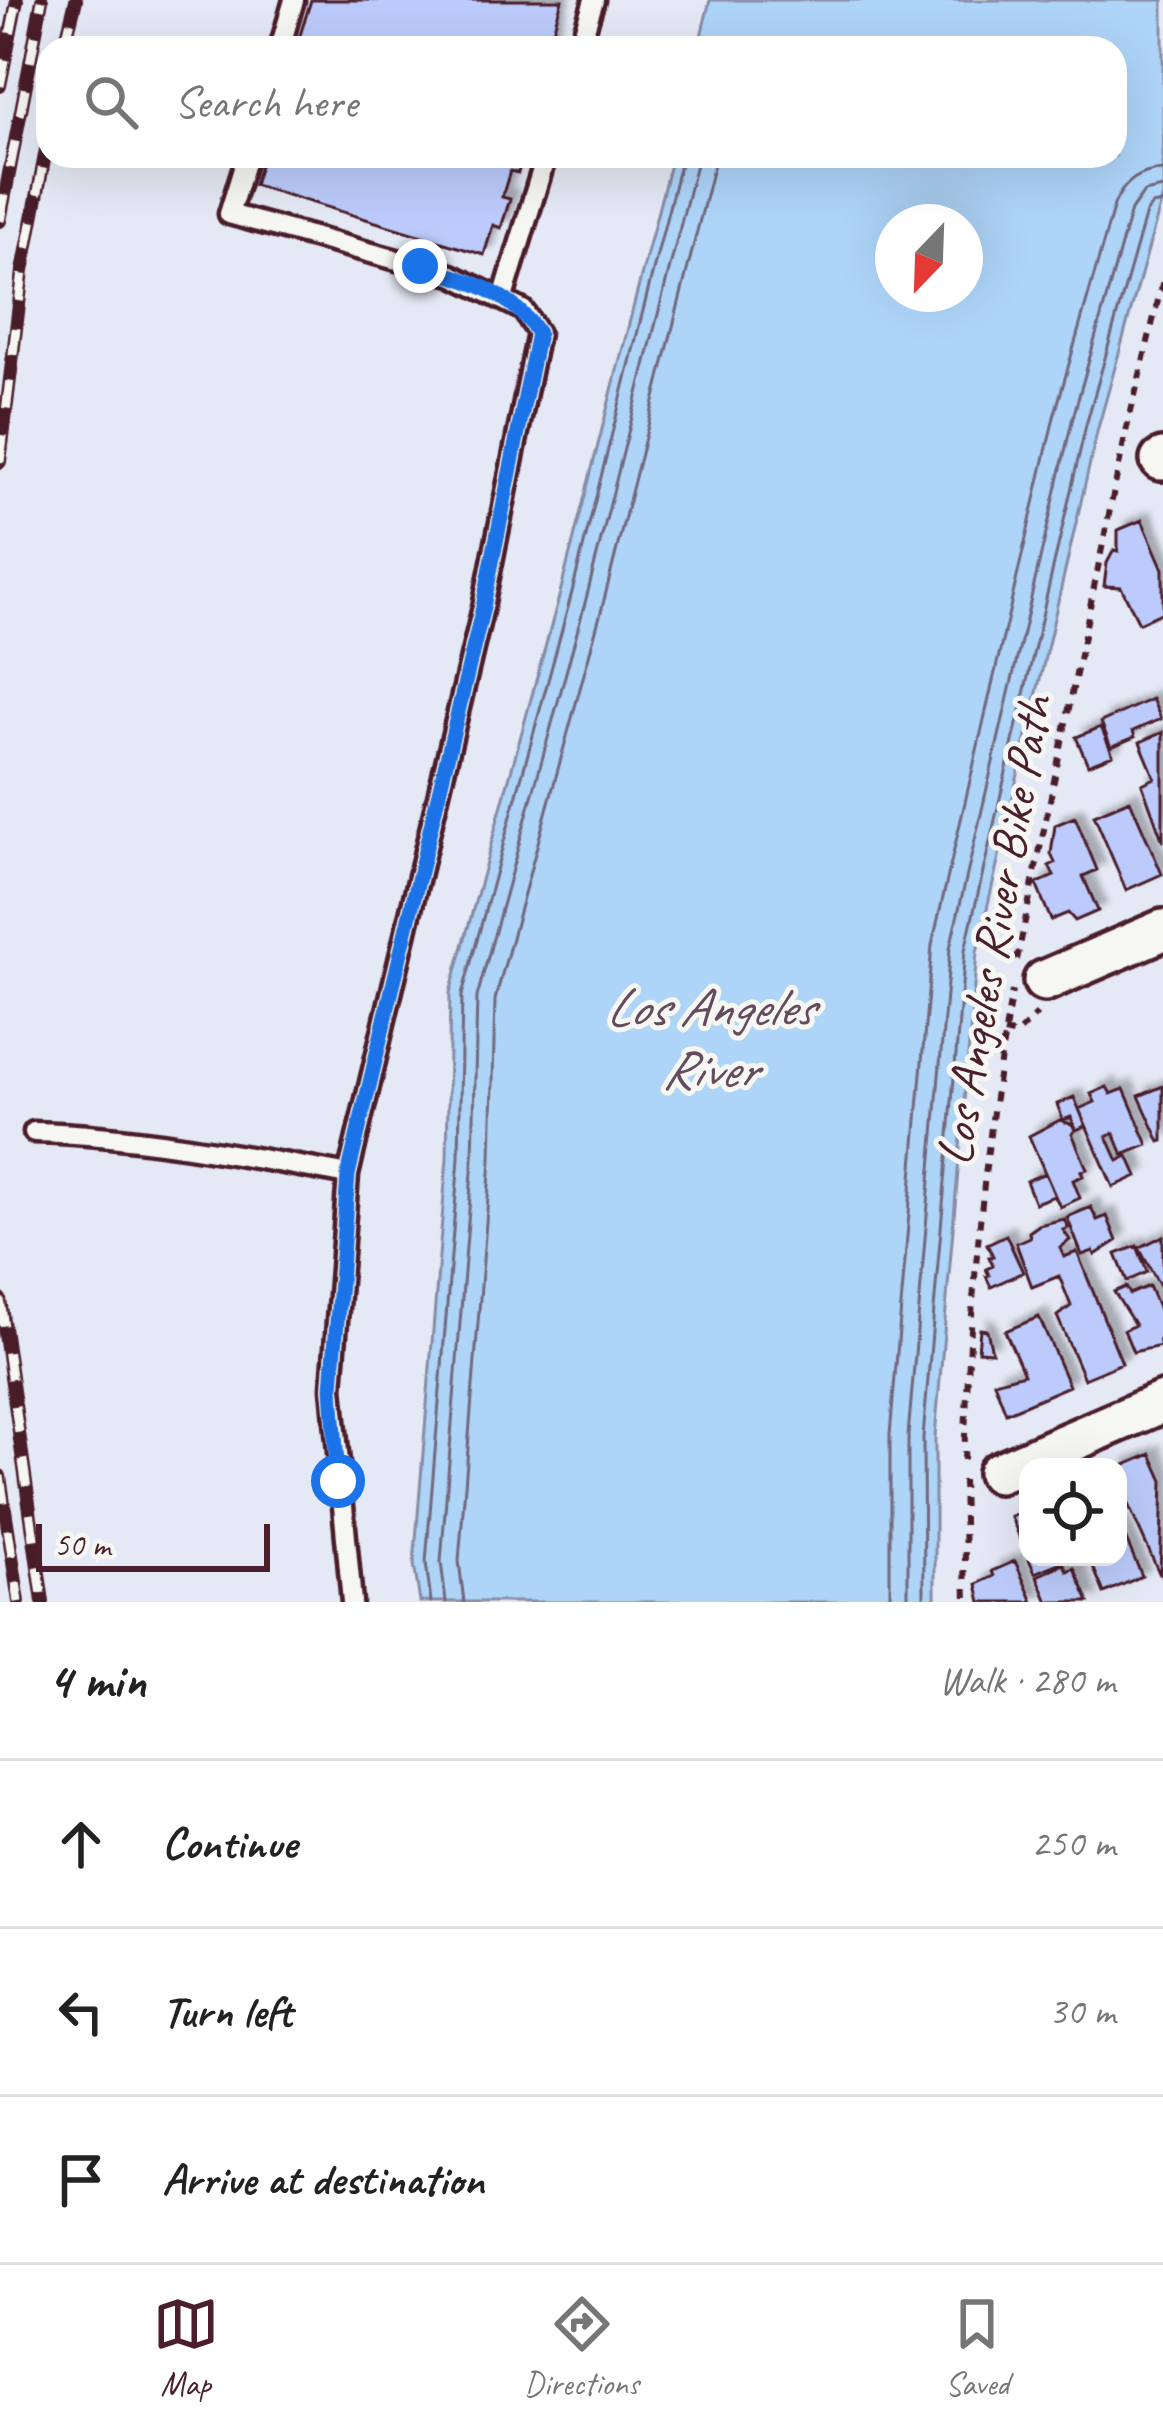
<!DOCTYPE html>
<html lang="en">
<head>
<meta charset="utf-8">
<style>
  body { margin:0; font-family:Caveat,sans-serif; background:#f2f2f2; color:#222 }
  .controls { position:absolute; right:36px; bottom:36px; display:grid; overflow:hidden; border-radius:24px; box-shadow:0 12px 48px #0002 }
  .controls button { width:108px; height:108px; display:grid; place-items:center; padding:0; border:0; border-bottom:3px solid #e0e0e0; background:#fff; color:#222; font:60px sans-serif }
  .compass { position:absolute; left:875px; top:204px; width:108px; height:108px; border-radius:50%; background:#fff; box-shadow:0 12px 48px #0002; rotate:203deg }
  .scale { position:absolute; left:36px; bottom:30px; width:234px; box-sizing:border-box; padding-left:12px; border:6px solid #4a1f2b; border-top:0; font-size:33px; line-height:42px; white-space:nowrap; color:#4a1f2b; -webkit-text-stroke:9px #f6f6f2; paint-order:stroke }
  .stop { position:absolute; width:36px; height:36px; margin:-27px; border:9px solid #1a73e8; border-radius:50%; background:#fff }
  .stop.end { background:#1a73e8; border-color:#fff; box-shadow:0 3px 12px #0008 }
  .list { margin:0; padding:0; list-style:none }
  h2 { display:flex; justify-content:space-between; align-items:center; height:156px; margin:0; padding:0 48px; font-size:51px }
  h2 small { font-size:39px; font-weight:400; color:#767676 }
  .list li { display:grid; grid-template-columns:78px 1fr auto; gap:36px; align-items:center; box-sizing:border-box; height:168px; padding:0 48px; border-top:3px solid #e0e0e0 }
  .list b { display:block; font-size:45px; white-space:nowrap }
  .list em { font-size:39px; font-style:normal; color:#767676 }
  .icon { flex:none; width:66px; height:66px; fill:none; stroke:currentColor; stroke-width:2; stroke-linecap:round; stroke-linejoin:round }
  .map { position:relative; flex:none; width:1163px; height:1602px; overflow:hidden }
  .search { position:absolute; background:#fff; box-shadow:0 12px 48px #0002; left:36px; right:36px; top:36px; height:132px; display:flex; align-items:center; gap:30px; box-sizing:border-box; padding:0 42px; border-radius:36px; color:#767676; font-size:45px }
  .sheet { height:660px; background:#fff }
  nav { display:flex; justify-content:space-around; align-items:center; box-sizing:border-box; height:168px; border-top:3px solid #e0e0e0; background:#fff; font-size:33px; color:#767676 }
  nav a { display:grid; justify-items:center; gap:6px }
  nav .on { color:#4a1f2b }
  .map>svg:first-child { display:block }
  .water { fill:#aed4f8; stroke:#868ca6; stroke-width:3; fill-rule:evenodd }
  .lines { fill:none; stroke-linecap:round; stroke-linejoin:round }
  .shore { stroke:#72677d; stroke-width:3 }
  .building { fill:#bccbfb; stroke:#4a1f2b; stroke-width:3; filter:url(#shadow) }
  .lane-casing { stroke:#4a1f2b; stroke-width:27 }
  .street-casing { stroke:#4a1f2b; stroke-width:48 }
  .path { stroke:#4a1f2b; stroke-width:6; stroke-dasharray:9 9; stroke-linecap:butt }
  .lane { stroke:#f6f6f2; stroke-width:18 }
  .street { stroke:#f6f6f2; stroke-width:39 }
  .rail-casing { stroke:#4a1f2b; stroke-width:14 }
  .rail { stroke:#f6f6f2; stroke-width:9; stroke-dasharray:27; stroke-linecap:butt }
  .route { stroke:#1a73e8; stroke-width:15 }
  .labels { text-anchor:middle; stroke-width:10; stroke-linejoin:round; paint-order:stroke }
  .street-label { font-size:51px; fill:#4a1f2b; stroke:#f6f6f2 }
  .water-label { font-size:54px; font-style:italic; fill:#634c5e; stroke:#f6f6f2 }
</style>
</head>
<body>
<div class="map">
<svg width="1163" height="1602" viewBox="0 0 1163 1602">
  <defs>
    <filter id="shadow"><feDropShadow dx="8" dy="-8" stdDeviation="3" flood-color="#0004"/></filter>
  </defs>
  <rect width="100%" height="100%" fill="#e5e9f5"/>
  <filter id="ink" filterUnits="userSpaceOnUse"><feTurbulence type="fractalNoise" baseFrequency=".00833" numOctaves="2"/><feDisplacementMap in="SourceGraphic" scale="24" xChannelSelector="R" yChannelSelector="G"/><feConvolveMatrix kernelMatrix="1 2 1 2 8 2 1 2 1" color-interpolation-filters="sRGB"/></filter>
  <g filter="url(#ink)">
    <!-- water -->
    <path class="water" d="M710 0H1163V196L1098 428 977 952 935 1437V1602H420L414 1564 447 1158 450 993 559 597 672 156H1115V48H698ZM893 222H965V294H893Z"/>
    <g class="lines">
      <!-- shore -->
      <path class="shore" d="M431 1602 426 1562 459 1158 462 995 570 600 682 156
        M446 1602 441 1562 473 1159 477 997 585 603 698 156
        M464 1602 459 1561 491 1160 495 1000 602 608 716 156
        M890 1602V1435L932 945 1054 417 1114 205C1123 182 1139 171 1163 170
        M908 1602V1436L950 948 1072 421 1131 210 1144 192 1163 188
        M924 1602 923 1437 965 950 1086 425 1146 213 1152 205 1163 203"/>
    </g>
    <!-- building -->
    <path class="building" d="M311 0H562L548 48H296Z
      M263 156H523L518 173 510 171 502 197 510 199 501 228 493 225 484 255 254 185Z
      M1142 520 1163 569V612L1139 623 1121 587 1104 586 1107 563 1114 550 1118 551V530Z
      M1152 699 1161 719 1133 731 1135 737 1111 747 1101 722Z
      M1101 727 1113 755 1088 765 1076 737Z
      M1163 732V842L1142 784 1155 778 1140 742Z
      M1130 800 1162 874 1126 890 1094 815Z
      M1075 817 1097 870 1083 876 1098 911 1075 921 1068 913 1051 920 1036 884 1054 876 1049 866 1055 863 1051 854 1055 825Z
      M1163 1086V1141L1160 1142 1139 1096Z
      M1107 1087 1111 1094 1124 1089 1148 1145 1123 1155 1114 1133 1107 1136 1118 1161 1128 1156 1137 1176 1113 1187 1079 1109 1095 1102 1091 1094Z
      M1074 1097 1086 1126 1076 1130 1071 1117 1063 1120 1057 1104Z
      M1060 1120 1073 1125 1075 1131 1072 1133 1087 1169 1081 1171 1083 1176 1073 1180 1080 1198 1060 1207 1029 1136Z
      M1045 1173 1056 1199 1054 1196 1035 1203 1026 1181Z
      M1091 1207 1097 1220 1107 1216 1117 1241 1095 1255 1093 1251 1082 1255 1067 1217Z
      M1064 1219 1068 1228 1063 1230 1070 1240 1060 1248 1064 1257 1077 1252 1122 1363 1084 1379 1057 1316 1071 1306 1059 1276 1032 1287 1016 1243 1030 1237 1029 1232 1039 1225Z
      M1006 1235 1023 1272 991 1287 986 1276 989 1275 986 1269 993 1266 989 1257 993 1256 987 1244Z
      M1163 1236V1292L1139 1248Z
      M1137 1246 1147 1272 1127 1281 1116 1254Z
      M1149 1286 1163 1319V1338L1159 1340 1161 1346 1133 1352 1124 1330 1135 1325 1114 1292 1126 1287 1130 1294Z
      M1039 1317 1069 1386 1006 1413 994 1382 1024 1374 1005 1331Z
      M980 1329 987 1330 992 1352 978 1351Z
      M1151 1454 1163 1481 1160 1575 1118 1482V1468Z
      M1028 1510V1557L1011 1517Z
      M1118 1521 1142 1576 1104 1593 1089 1557H1118Z
      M1028 1557H1071V1558L1035 1573Z
      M1015 1561 1033 1602H981L977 1584 994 1576 992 1571Z
      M1064 1564 1067 1571 1074 1568 1089 1602H1048L1037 1576Z"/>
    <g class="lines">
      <defs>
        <path id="lane" d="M280 48 294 0
          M579 48 594 0
          M247 156 229 214 452 275 523 310 538 333 483 607 348 1175 332 1388 352 1602
          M503 298 546 156
          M34 1132C139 1135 245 1156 348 1175"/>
        <path id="street" d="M1161 460 1163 459
          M1044 981 1163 930
          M998 1473 1163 1402"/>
      </defs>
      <!-- lane casing -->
      <use href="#lane" class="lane-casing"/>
      <!-- street casing -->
      <use href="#street" class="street-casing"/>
      <!-- path -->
      <path class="path" d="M1017 960 1126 432 1163 280
        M1004 1032 1016 1035 1037 1014
        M964 1460C970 1302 984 1147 1012 991
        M963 1480 966 1602"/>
      <!-- lane -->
      <use href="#lane" class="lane"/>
      <!-- street -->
      <use href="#street" class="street"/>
      <defs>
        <path id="rail" d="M64 48 76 0
          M0 86 17 0
          M0 221 42 0
          M0 462 23 271 48 139
          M0 1299 43 1602
          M0 1476 19 1602"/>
      </defs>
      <!-- rail casing -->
      <use href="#rail" class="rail-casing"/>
      <!-- rail -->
      <use href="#rail" class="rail"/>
    </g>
  </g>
  <g class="lines" filter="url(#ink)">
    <!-- route -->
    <path class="route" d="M338 1481 332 1388 348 1175 483 607 538 333C512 292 466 279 420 266"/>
  </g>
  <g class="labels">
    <!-- street labels -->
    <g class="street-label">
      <text transform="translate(993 930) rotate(-80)" y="18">Los Angeles River Bike Path</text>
    </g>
    <!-- water labels -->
    <g class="water-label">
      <text x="709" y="1025">Los Angeles<tspan x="709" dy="62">River</tspan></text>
    </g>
  </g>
</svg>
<div class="controls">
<button><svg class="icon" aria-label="locate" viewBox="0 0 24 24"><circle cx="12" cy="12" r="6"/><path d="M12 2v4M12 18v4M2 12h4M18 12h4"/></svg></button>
</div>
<svg class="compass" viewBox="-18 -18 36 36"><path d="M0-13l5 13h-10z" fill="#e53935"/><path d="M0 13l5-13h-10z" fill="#767676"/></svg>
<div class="scale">50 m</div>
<div class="stop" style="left:338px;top:1481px"></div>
<div class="stop end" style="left:420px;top:266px"></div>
<div class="search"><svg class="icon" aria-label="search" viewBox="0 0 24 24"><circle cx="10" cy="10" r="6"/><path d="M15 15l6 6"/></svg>Search here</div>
</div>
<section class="sheet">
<h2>4 min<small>Walk · 280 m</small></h2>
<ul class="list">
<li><svg class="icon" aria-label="ahead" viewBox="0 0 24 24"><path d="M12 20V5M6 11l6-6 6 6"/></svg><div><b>Continue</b></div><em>250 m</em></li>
<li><svg class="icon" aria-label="left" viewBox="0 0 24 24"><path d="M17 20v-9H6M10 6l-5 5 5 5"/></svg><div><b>Turn left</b></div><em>30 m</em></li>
<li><svg class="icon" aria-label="arrive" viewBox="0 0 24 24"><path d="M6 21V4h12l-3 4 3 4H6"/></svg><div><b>Arrive at destination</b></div></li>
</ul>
</section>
<nav>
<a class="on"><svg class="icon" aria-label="map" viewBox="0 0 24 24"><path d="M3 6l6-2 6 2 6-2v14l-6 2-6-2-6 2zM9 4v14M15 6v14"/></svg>Map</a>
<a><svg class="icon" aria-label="directions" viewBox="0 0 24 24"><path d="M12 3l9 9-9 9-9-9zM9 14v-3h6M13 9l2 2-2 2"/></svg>Directions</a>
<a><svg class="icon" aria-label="saved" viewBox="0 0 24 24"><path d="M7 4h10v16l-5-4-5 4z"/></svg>Saved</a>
</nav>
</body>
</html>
